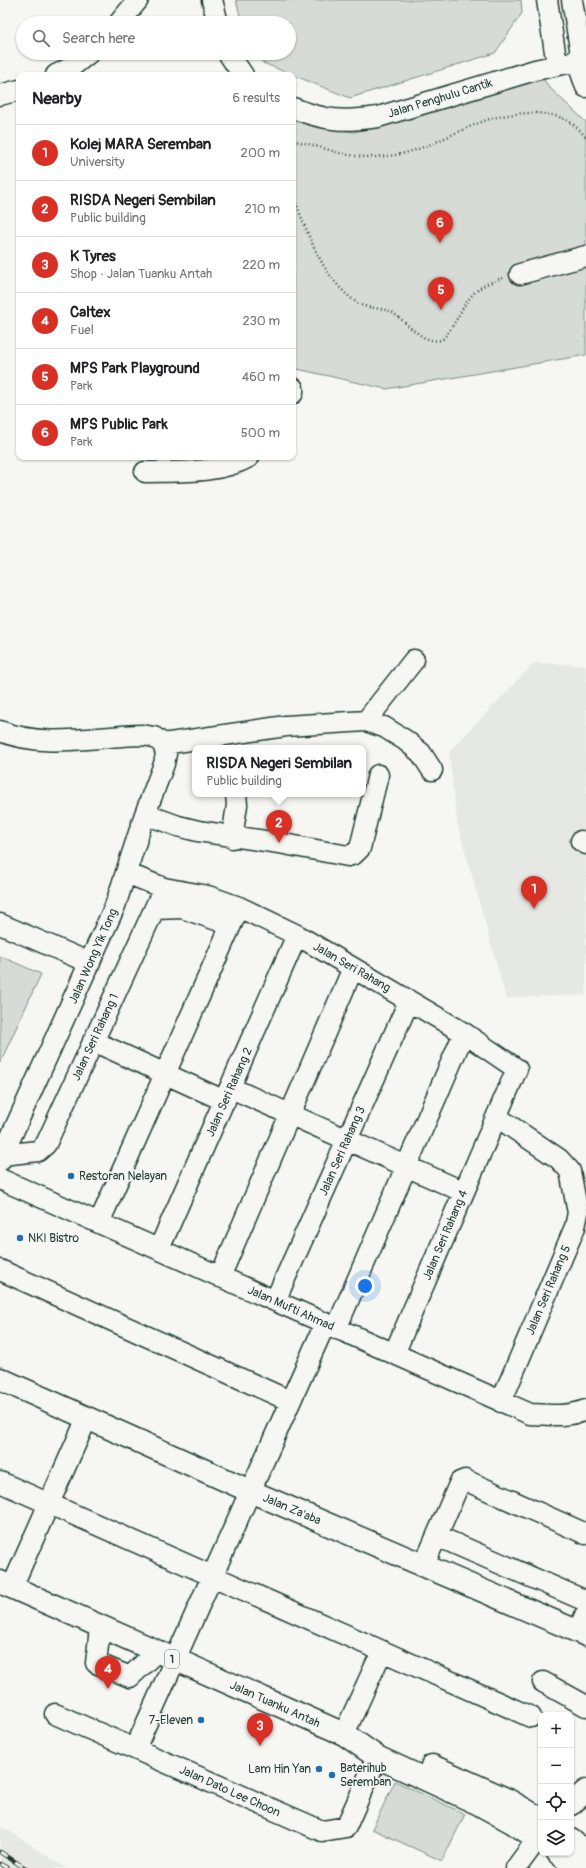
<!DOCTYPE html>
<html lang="en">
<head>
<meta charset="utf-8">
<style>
  body { margin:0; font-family:Pangolin,sans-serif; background:#f6f6f6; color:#202124 }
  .controls { position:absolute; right:12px; bottom:12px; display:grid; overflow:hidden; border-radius:8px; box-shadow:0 1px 3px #0004 }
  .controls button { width:36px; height:36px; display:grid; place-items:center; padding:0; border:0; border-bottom:1px solid #e0e0e0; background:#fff; color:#202124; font:20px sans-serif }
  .you { position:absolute; left:365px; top:1286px; width:14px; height:14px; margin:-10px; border:3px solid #fff; border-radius:50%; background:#1a73e8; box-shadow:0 0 0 6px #1a73e833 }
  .badge { display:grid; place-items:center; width:26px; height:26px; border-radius:50%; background:#d93025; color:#fff; font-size:13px; font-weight:700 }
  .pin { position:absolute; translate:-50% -33px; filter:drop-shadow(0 1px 2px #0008) }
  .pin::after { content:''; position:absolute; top:21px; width:14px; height:12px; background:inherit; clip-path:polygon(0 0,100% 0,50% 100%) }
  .popup { position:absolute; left:192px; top:745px; width:174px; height:52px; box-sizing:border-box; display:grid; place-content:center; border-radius:8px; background:#fff; filter:drop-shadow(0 1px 3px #0005); font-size:13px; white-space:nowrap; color:#757577 }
  .popup b { font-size:15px; color:#202124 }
  .popup::after { content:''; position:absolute; left:50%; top:100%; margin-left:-8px; border:8px solid transparent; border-top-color:#fff }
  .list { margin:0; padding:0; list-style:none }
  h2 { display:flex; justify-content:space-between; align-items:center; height:52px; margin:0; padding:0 16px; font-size:17px }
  h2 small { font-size:13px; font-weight:400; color:#757577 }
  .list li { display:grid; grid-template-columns:26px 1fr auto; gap:12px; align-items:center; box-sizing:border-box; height:56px; padding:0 16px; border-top:1px solid #e0e0e0 }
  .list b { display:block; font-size:15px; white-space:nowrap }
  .list p { margin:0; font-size:13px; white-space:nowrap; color:#757577 }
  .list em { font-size:13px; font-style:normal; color:#757577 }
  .icon { flex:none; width:22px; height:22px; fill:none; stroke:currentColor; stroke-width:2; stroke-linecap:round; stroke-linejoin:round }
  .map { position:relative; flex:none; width:586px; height:1868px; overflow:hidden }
  .search { position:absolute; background:#fff; box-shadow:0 1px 3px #0004; left:16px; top:16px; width:280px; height:44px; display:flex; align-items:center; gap:10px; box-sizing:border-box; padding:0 14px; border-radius:22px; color:#757577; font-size:15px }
  .panel { position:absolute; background:#fff; box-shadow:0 1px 3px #0004; left:16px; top:72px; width:280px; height:388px; border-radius:8px }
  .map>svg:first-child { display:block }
  .built { fill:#e6e8e4 }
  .green { fill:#d6dbd6; stroke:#7a8c85 }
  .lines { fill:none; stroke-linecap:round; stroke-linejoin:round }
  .minor-casing { stroke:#1f3d34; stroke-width:23 }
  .highway-casing { stroke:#1f3d34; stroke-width:25 }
  .path { stroke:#1f3d34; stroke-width:2.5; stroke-dasharray:1 3; stroke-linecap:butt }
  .minor { stroke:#f6f6f2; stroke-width:20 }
  .highway { stroke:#f6f6f2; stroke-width:22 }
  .rail-casing { stroke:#1f3d34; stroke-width:4.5 }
  .rail { stroke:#f6f6f2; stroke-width:3; stroke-dasharray:9; stroke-linecap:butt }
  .poi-dot { fill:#1f6fb2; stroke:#f6f6f2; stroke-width:1.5 }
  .labels { text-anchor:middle; stroke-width:3.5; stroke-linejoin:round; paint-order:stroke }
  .shield { fill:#f6f6f2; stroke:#60746d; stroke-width:1 }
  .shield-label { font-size:11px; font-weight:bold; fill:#1f3d34 }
  .street-label { font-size:12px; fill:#1f3d34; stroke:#f6f6f2 }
  .poi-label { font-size:12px; fill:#1f3d34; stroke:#f6f6f2; text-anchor:start }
</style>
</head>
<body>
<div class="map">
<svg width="586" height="1868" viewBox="0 0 586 1868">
  <rect width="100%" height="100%" fill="#f6f6f2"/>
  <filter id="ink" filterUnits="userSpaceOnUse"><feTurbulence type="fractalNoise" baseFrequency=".025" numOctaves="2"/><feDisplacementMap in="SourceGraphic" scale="8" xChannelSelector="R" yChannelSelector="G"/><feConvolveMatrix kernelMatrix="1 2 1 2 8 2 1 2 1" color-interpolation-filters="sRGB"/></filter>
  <g filter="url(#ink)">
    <!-- built -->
    <path class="built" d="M534 663 586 665V995L506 998 457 822 449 752Z
      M0 1825 66 1868H0Z"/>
    <!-- green -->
    <path class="green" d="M236 0H521L522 13 495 53 350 98 263 63 257 53H289V23H242Z
      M543 79 550 88 586 122V355L386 389 293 368V120L309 125 354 132 407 120Z
      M0 956 41 974 0 1063Z
      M395 1781 465 1814 442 1861 372 1829Z"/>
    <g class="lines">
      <defs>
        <path id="minor" d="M212 0 218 23
          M547 0 557 65
          M572 0 582 61
          M119 23 138 0
          M228 53 243 75
          M577 61 586 87
          M56 75 70 68 89 53
          M0 95 19 90
          M293 108C326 121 343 122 378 117L535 70 577 61H586
          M520 274 586 256
          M293 388V393
          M145 472C178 471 219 474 249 457
          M366 721 414 660
          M0 731C46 749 94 736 142 735L154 737 163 744 286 726 366 721 384 727 405 740 421 753 432 770
          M145 814 178 826 198 831 279 843 348 856 354 854 360 848 378 775
          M232 838 237 805 236 794
          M581 841 586 844
          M126 873 164 888 208 896 239 907 297 935 464 1033 517 1069 394 1354
          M155 909 182 908 231 925
          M0 924 90 963
          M93 1041 225 1101
          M231 1088 464 1192
          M497 1117 559 1159 570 1171 578 1213 575 1227 501 1402
          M2 1155 38 1151 46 1144 164 888
          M0 1161 115 906 145 814 164 764 166 754 163 744
          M0 1179 530 1414C549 1415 569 1417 586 1410
          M99 1223 239 907
          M159 1249 297 935
          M0 1270 290 1401
          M220 1277 353 968
          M275 1301 409 1001
          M325 1324 135 1749 322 1831 346 1827 377 1757
          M336 1329 464 1033
          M0 1482 382 1651 344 1734
          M437 1536 586 1601
          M424 1565 460 1482 465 1480 586 1534
          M12 1587 87 1418
          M100 1628 96 1663 130 1677 156 1652
          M578 1632 586 1613
          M382 1651 531 1717
          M543 1682 586 1706
          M55 1714 135 1749
          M516 1868 538 1838"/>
        <path id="highway" d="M0 1379 250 1491 586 1635
          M0 1582 344 1734 377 1757 479 1804 512 1822 541 1841
          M432 1766 508 1800 541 1819
          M571 1804 586 1791
          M571 1840 586 1853
          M558 1853 577 1868"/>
      </defs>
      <!-- minor casing -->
      <use href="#minor" class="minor-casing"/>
      <!-- highway casing -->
      <use href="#highway" class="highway-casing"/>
      <!-- path -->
      <path class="path" d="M293 141C309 143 324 149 340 153 355 157 372 158 388 156 426 152 457 129 493 118 514 113 542 110 562 118 572 122 579 130 586 137
        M293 195C307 232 322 278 356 302 366 310 385 307 393 313 409 324 422 344 442 340 466 313 462 288 504 278"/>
      <!-- minor -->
      <use href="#minor" class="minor"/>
      <!-- highway -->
      <use href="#highway" class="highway"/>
      <defs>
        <path id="rail" d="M0 1852 25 1868
          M0 1864 7 1868"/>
      </defs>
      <!-- rail casing -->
      <use href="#rail" class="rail-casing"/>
      <!-- rail -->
      <use href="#rail" class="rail"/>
    </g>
  </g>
  <!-- markers -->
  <g class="poi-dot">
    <circle cx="71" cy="1176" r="4"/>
    <circle cx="20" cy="1238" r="4"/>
    <circle cx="201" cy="1720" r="4"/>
    <circle cx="319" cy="1769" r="4"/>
    <circle cx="332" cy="1775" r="4"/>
  </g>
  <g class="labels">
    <!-- shield labels -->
    <rect class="shield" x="165" y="1650" width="14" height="18" rx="3"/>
    <g class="shield-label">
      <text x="172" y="1663">1</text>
    </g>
    <!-- street labels -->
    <g class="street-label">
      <text transform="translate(440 98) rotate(-17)" y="4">Jalan Penghulu Cantik</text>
      <text transform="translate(93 956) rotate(-66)" y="4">Jalan Wong Yik Tong</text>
      <text transform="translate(352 967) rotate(30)" y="4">Jalan Seri Rahang</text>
      <text transform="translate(95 1037) rotate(-65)" y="4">Jalan Seri Rahang 1</text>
      <text transform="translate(229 1092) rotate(-66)" y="4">Jalan Seri Rahang 2</text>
      <text transform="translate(342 1151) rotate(-66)" y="4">Jalan Seri Rahang 3</text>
      <text transform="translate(445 1235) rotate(-67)" y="4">Jalan Seri Rahang 4</text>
      <text transform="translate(548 1290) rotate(-67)" y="4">Jalan Seri Rahang 5</text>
      <text transform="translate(291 1308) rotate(24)" y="4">Jalan Mufti Ahmad</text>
      <text transform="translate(292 1509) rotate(23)" y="4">Jalan Za'aba</text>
      <text transform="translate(275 1704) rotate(24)" y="4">Jalan Tuanku Antah</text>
      <text transform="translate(230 1791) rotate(24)" y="4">Jalan Dato Lee Choon</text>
    </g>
    <!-- poi labels -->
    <g class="poi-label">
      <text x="79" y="1180">Restoran Nelayan</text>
      <text x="28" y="1242">NKI Bistro</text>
      <text x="193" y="1724" text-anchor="end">7-Eleven</text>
      <text x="340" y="1772">Baterihub<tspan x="340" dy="14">Seremban</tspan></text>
      <text x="311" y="1773" text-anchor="end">Lam Hin Yan</text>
    </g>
  </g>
</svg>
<div class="controls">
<button>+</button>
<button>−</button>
<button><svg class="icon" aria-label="locate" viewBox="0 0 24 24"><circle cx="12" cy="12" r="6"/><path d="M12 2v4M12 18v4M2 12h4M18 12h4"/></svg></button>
<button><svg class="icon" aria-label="layers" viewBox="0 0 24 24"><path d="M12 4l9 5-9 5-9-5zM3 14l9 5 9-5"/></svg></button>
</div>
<div class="you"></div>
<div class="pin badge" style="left:534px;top:909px">1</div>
<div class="pin badge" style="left:279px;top:843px">2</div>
<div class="popup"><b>RISDA Negeri Sembilan</b>Public building</div>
<div class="pin badge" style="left:260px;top:1746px">3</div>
<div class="pin badge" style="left:108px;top:1689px">4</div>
<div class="pin badge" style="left:441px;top:310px">5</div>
<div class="pin badge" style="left:440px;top:243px">6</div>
<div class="search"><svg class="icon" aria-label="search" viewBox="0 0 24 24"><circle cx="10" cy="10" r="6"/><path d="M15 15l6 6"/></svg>Search here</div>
<section class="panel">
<h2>Nearby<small>6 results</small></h2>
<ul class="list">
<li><span class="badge">1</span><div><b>Kolej MARA Seremban</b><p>University</p></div><em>200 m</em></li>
<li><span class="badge">2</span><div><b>RISDA Negeri Sembilan</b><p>Public building</p></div><em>210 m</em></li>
<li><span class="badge">3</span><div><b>K Tyres</b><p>Shop · Jalan Tuanku Antah</p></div><em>220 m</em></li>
<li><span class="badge">4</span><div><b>Caltex</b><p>Fuel</p></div><em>230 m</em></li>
<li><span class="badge">5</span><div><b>MPS Park Playground</b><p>Park</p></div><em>460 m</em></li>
<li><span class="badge">6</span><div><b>MPS Public Park</b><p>Park</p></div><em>500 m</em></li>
</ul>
</section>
</div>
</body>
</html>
